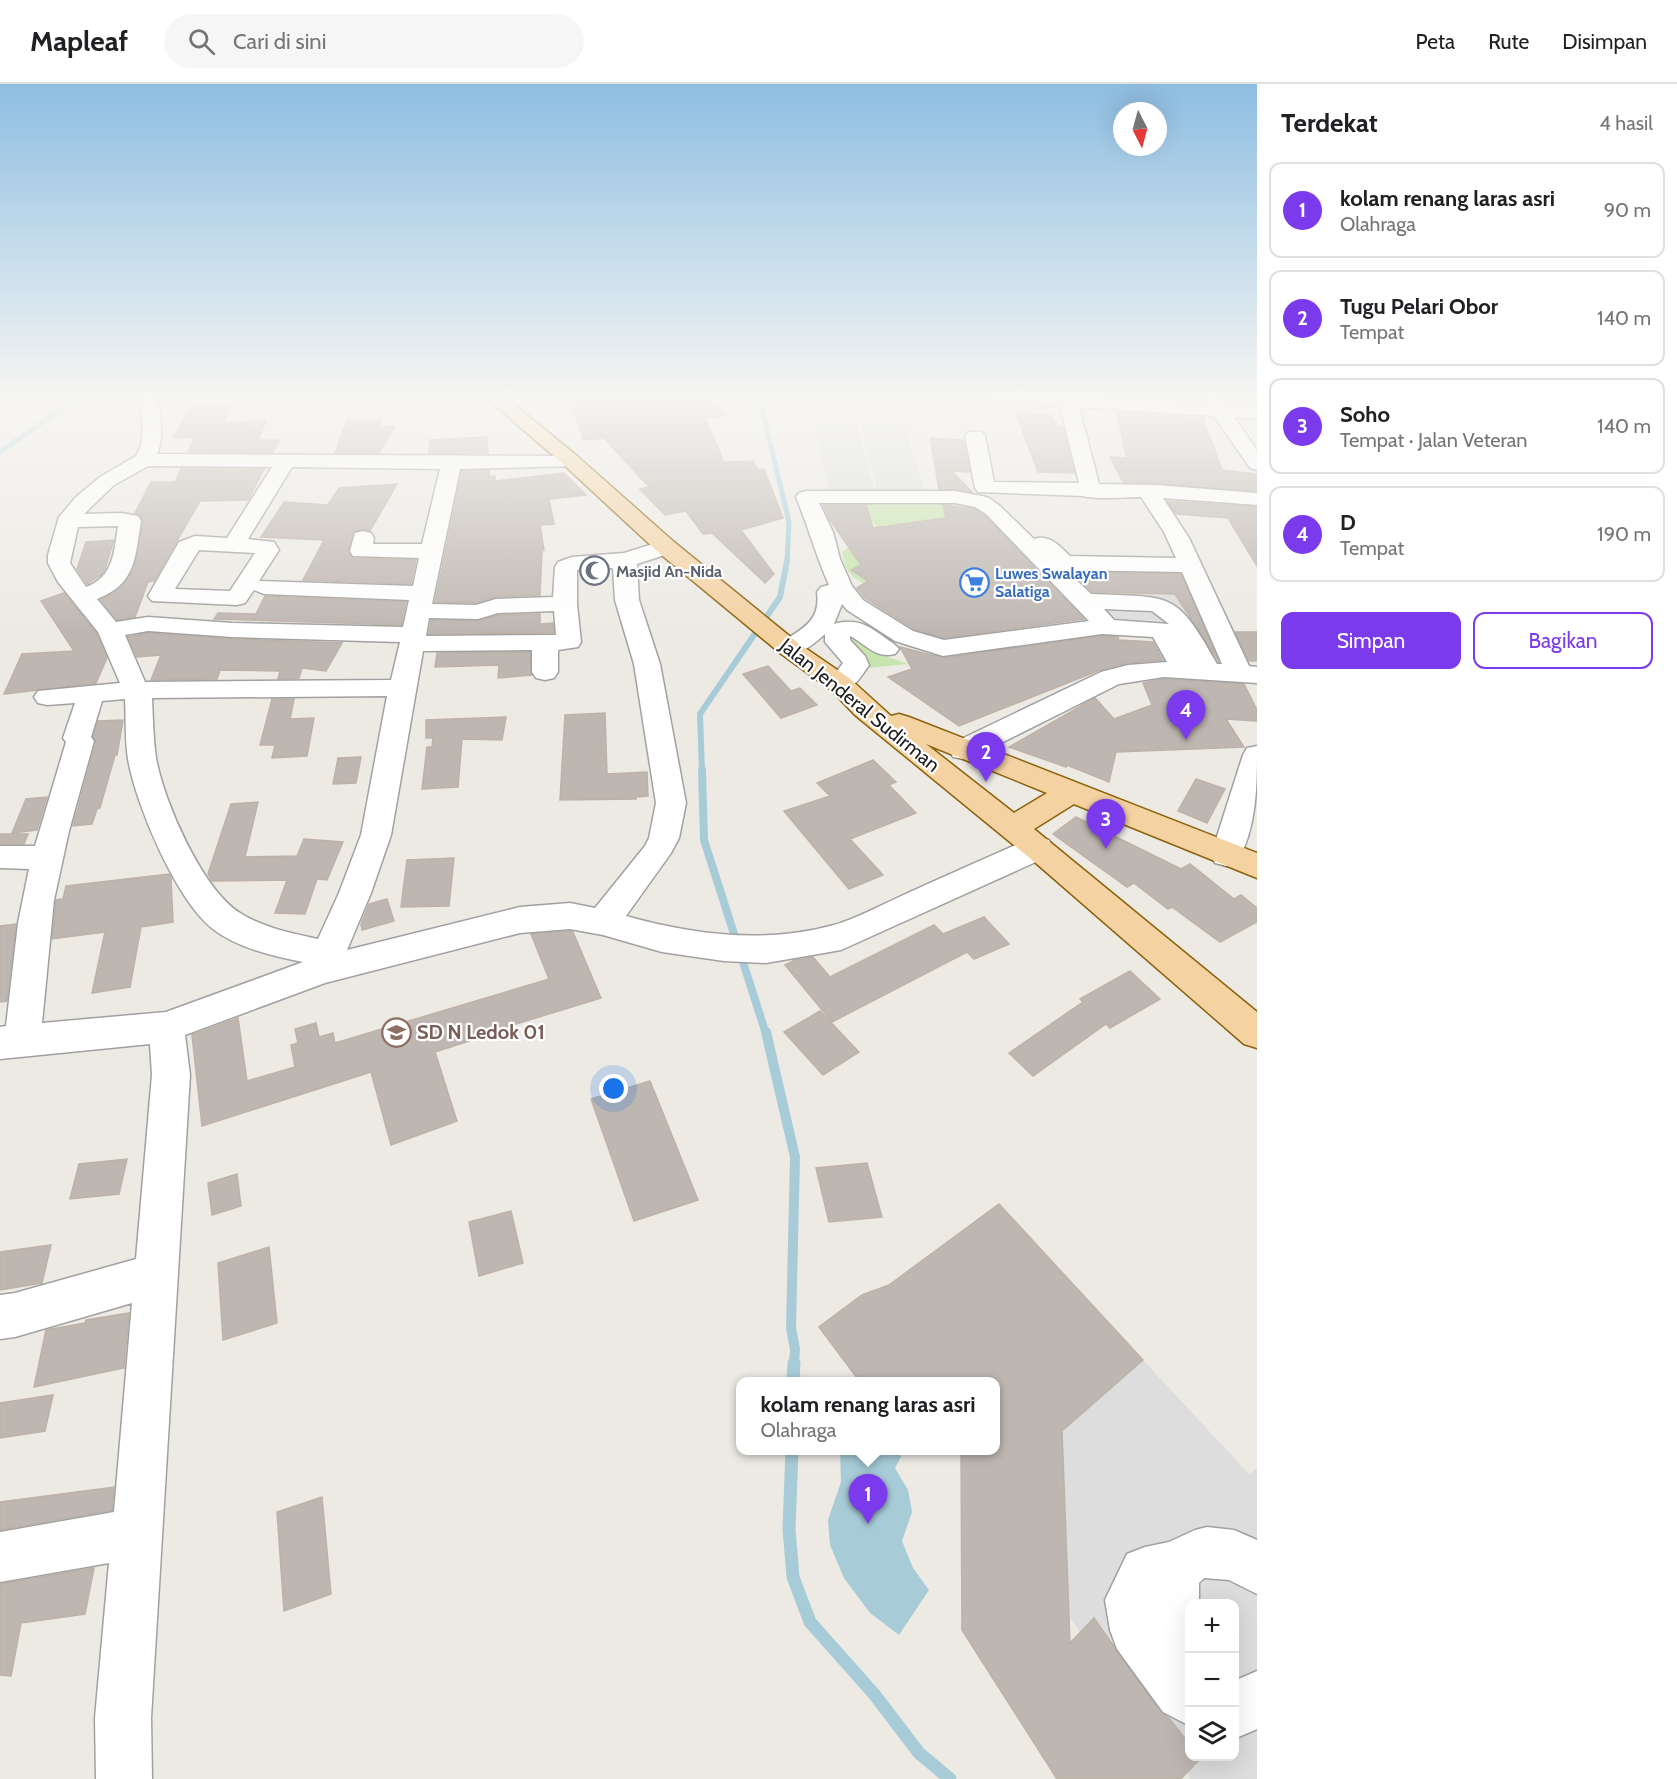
<!DOCTYPE html>
<html lang="id">
<head>
<meta charset="utf-8">
<style>
  body { margin:0; font-family:Cabin,sans-serif; background:#f6f6f6; color:#202124 }
  .controls { position:absolute; right:18px; bottom:18px; display:grid; overflow:hidden; border-radius:12px; box-shadow:0 6px 24px #0002 }
  .controls button { width:54px; height:54px; display:grid; place-items:center; padding:0; border:0; border-bottom:2px solid #e0e0e0; background:#fff; color:#202124; font:30px sans-serif }
  .compass { position:absolute; left:1113px; top:18px; width:54px; height:54px; border-radius:50%; background:#fff; box-shadow:0 6px 24px #0002; rotate:174deg }
  .you { position:absolute; left:614px; top:1005px; width:21px; height:21px; margin:-15px; border:4px solid #fff; border-radius:50%; background:#1a73e8; box-shadow:0 0 0 9px #1a73e833 }
  .badge { display:grid; place-items:center; width:39px; height:39px; border-radius:50%; background:#7c3aed; color:#fff; font-size:20px; font-weight:700 }
  .pin { position:absolute; translate:-50% -50px; filter:drop-shadow(0 2px 3px #0008) }
  .pin::after { content:''; position:absolute; top:32px; width:21px; height:18px; background:inherit; clip-path:polygon(0 0,100% 0,50% 100%) }
  .popup { position:absolute; left:736px; top:1293px; width:264px; height:78px; box-sizing:border-box; display:grid; place-content:center; border-radius:12px; background:#fff; filter:drop-shadow(0 2px 4px #0005); font-size:20px; white-space:nowrap; color:#757577 }
  .popup b { font-size:22px; color:#202124 }
  .popup::after { content:''; position:absolute; left:50%; top:100%; margin-left:-12px; border:12px solid transparent; border-top-color:#fff }
  .list { margin:0; padding:0; list-style:none }
  h2 { display:flex; justify-content:space-between; align-items:center; height:78px; margin:0; padding:0 24px; font-size:26px }
  h2 small { font-size:20px; font-weight:400; color:#757577 }
  .list li { display:grid; grid-template-columns:39px 1fr auto; gap:18px; align-items:center; box-sizing:border-box; height:96px; margin:0 12px 12px; padding:0 12px; border:2px solid #e0e0e0; border-radius:12px }
  .list b { display:block; font-size:22px; white-space:nowrap }
  .list p { margin:0; font-size:20px; white-space:nowrap; color:#757577 }
  .list em { font-size:20px; font-style:normal; color:#757577 }
  .actions { display:flex; gap:12px; padding:18px 24px }
  .actions a { flex:1; padding:14px 0; border:2px solid #7c3aed; border-radius:12px; text-align:center; font-size:21px; color:#7c3aed }
  .actions .main { background:#7c3aed; color:#fff }
  .icon { flex:none; width:33px; height:33px; fill:none; stroke:currentColor; stroke-width:2; stroke-linecap:round; stroke-linejoin:round }
  .map { position:relative; flex:none; width:1257px; height:1695px; overflow:hidden }
  header { display:flex; align-items:center; gap:36px; box-sizing:border-box; height:84px; padding:0 30px; background:#fff; border-bottom:2px solid #e0e0e0 }
  header strong { font-size:28px }
  nav { display:flex; gap:33px; margin-inline-start:auto; font-size:21px }
  .search { width:420px; height:54px; background:#f6f6f6; display:flex; align-items:center; gap:15px; box-sizing:border-box; padding:0 21px; border-radius:33px; color:#757577; font-size:22px }
  main { display:flex }
  aside { flex:1; background:#fff }
  .map>svg:first-child { display:block }
  .grass { fill:#c7e4ad }
  .parking { fill:#ddd }
  .water { fill:#a7ccd8 }
  .lines { fill:none; stroke-linecap:round; stroke-linejoin:round }
  .stream-far4 { stroke:#a7ccd8; stroke-width:5 }
  .stream-far3 { stroke:#a7ccd8; stroke-width:6 }
  .stream-far2 { stroke:#a7ccd8; stroke-width:8 }
  .stream-far1 { stroke:#a7ccd8; stroke-width:10 }
  .stream { stroke:#a7ccd8; stroke-width:13 }
  .building { fill:#beb6b1; stroke:#beb2a7; stroke-width:1.5 }
  .minor-casing { stroke:#a1a1a1; stroke-width:3 }
  .major-casing { stroke:#8b620b; stroke-width:3 }
  .minor { fill:#fff; fill-rule:evenodd }
  .major { fill:#f4d2a2; fill-rule:evenodd }
  .labels { text-anchor:middle; stroke-width:4.5; stroke-linejoin:round; paint-order:stroke }
  .far-worship-label { font-size:16px; font-weight:bold; fill:#5b616d; stroke:#fff; text-anchor:start }
  .far-shop-label { font-size:16px; font-weight:bold; fill:#366cbe; stroke:#fff; text-anchor:start }
  .street-label { font-size:20px; fill:#1d1d1d; stroke:#fff }
  .education-label { font-size:20px; font-weight:bold; fill:#785e54; stroke:#fff; text-anchor:start }
</style>
</head>
<body>
<header>
<strong>Mapleaf</strong>
<div class="search"><svg class="icon" aria-label="search" viewBox="0 0 24 24"><circle cx="10" cy="10" r="6"/><path d="M15 15l6 6"/></svg>Cari di sini</div>
<nav><a>Peta</a><a>Rute</a><a>Disimpan</a></nav>
</header>
<main>
<div class="map">
<svg width="1257" height="1695" viewBox="0 0 1257 1695">
  <rect width="100%" height="100%" fill="#edeae4"/>
  <!-- grass -->
  <path class="grass" d="M866 417 964 420 983 429 876 443 870 433Z
    M850 462 874 475 851 486 868 497 863 499C849 492 844 484 842 468Z
    M846 549 890 574 908 580 867 584V572L852 560Z"/>
  <!-- parking -->
  <path class="parking" d="M814 338 856 339 875 407H829Z
    M860 340 904 341 925 408 877 407Z
    M1078 507 1201 511 1213 540 1107 534Z
    M1143 1276 1249 1390 1257 1384V1695H1190L1187 1688 1198 1673 1234 1672V1520H1190L1189 1661 1095 1534 1080 1548 1069 1532 1062 1347Z"/>
  <!-- water -->
  <path class="water" d="M840 1367H900L901 1373 895 1384 908 1406 912 1428 902 1457 913 1484 929 1506 899 1551 870 1529 844 1494 830 1461 828 1436 841 1398Z"/>
  <g class="lines">
    <!-- stream-far4 -->
    <path class="stream-far4" d="M759 312 789 438 787 478
      M0 368 80 312"/>
    <!-- stream-far3 -->
    <path class="stream-far3" d="M702 687 700 630 780 513 787 477"/>
    <!-- stream-far2 -->
    <path class="stream-far2" d="M702 686 704 756 766 950"/>
    <!-- stream-far1 -->
    <path class="stream-far1" d="M766 948 795 1073 791 1244 795 1265 794 1280"/>
    <!-- stream -->
    <path class="stream" d="M793 1298 794 1279
      M792 1366 789 1445 793 1493 810 1538 874 1610 919 1669 950 1695"/>
  </g>
  <!-- building -->
  <path class="building" d="M568 312H591L592 314 613 312H711L727 331 705 334 724 378 753 377 758 386 764 385 783 434 741 446 774 490 765 499 712 449 703 450 686 427 665 431 640 405 649 403 604 354 584 356Z
    M228 322 225 338 266 337 258 356H280L273 368H188L195 353 174 354 189 323Z
    M1116 328 1203 334 1222 386 1257 390V407L1123 398 1110 373 1127 374Z
    M1016 329 1052 331 1057 342H1063L1074 389 1038 388Z
    M347 336H382L379 343 395 342 379 369H335Z
    M487 353 488 369H429L430 356Z
    M930 354 963 356 970 388 952 387 972 408 939 405Z
    M181 385H264L248 416 200 417 154 497 148 498 135 533 117 536 101 516 121 503 134 485 143 437 140 431 135 429 151 398H175Z
    M489 386 490 393 495 392V397L564 389 586 411 549 415 554 440 540 441 544 466 542 467 540 511 496 513 476 519 435 518 462 387Z
    M397 400 370 447 362 445 353 448 348 468 353 474 416 476 411 500 303 496 324 456 261 453 284 418 328 421 339 404Z
    M1167 417 1257 423V482L1228 434 1176 430Z
    M823 421H866L873 444 946 434 943 421 974 425 985 432 1084 535 944 554 914 545 865 514 857 504 868 497 851 486 861 481 830 436Z
    M114 456 105 485 101 491 87 500 77 485 86 458Z
    M1072 488 1181 490 1219 578 1175 510 1092 508Z
    M64 509 96 549 107 574 96 599 4 610 22 570 74 567 41 517Z
    M265 512 406 518 401 541 214 535 218 529 256 530Z
    M540 530V540L553 539 554 549 429 550 431 536 478 537 498 531Z
    M1235 548H1257V577H1249Z
    M148 549 232 555 342 559 326 587 302 584 299 594 278 595 280 587 220 586 217 595 151 596 161 571 137 573 128 553Z
    M1102 552 1118 553 1119 556 1153 558 1163 576 1127 579 1100 586 959 642 888 593 912 585 900 563 943 574Z
    M530 568 532 591 498 594 499 581 435 583 437 569Z
    M768 582 791 607 800 604 817 621 781 634 743 590Z
    M1164 595 1244 600 1257 626V637L1226 635 1244 663 1116 668 1109 698 1067 681 1066 683 1009 663 1095 614 1114 635 1152 621 1143 599Z
    M272 615H294L290 635 314 634 307 672 272 674 275 661H260Z
    M605 629 607 690 647 688 648 712 636 713V715L560 716 565 631Z
    M506 633 502 656 462 655 458 703 422 705 427 663H432L433 654H426V636Z
    M123 636 117 671H115L100 724 97 725 92 740 73 742 96 658 93 653 98 637Z
    M361 673 356 699 333 700 338 674Z
    M873 676 896 698 889 701 916 729 850 755 883 791 849 805 784 727 830 712 817 699Z
    M1196 695 1225 705 1207 739 1178 727Z
    M47 713 37 746 12 749 26 715Z
    M258 718 245 773 297 772 304 755 343 758 327 796 317 795 305 830 275 829 287 796 212 797 208 790 231 720Z
    M1076 733 1181 785 1190 780 1234 815 1241 811 1257 824V838L1220 858 1172 823 1168 825 1134 799 1127 803 1053 750Z
    M0 750H28L24 760H0Z
    M454 774 449 822 401 823 407 776Z
    M169 790 171 794 173 838 141 843 130 903 92 909 105 848 52 855 56 816 63 815 66 802Z
    M387 815 394 837 362 846 361 840 369 820Z
    M984 833 1009 860 974 875 967 868 832 938 785 881 795 876 813 873 830 893 934 841 943 850Z
    M16 840 7 917 0 918V842Z
    M570 847 573 848 601 914 487 949 488 951 435 968 457 1037 391 1061 371 988 202 1042 192 951 238 934 247 997 295 983 291 961 298 959 295 945 316 939 319 953 333 949 335 959 549 895 531 850Z
    M1130 887 1160 915 1110 944 1106 940 1033 992 1009 969 1083 918 1080 915Z
    M820 927 859 968 823 991 784 948Z
    M650 997 698 1116 634 1137 591 1015Z
    M127 1075 119 1110 70 1115 79 1080Z
    M867 1079 882 1133 829 1138 816 1084Z
    M237 1090 241 1122 212 1131 208 1099Z
    M999 1120 1143 1276 1062 1347 1070 1559 1094 1534 1161 1629 1169 1634 1190 1661V1672H1198L1200 1675 1181 1695H1057L962 1546 961 1366H996V1298H860L819 1243 862 1211 889 1201Z
    M511 1127 523 1179 479 1192 469 1138Z
    M51 1161 42 1199 0 1206V1168Z
    M269 1163 277 1239 223 1256 218 1179Z
    M129 1229 124 1284 34 1303 46 1246 85 1239 86 1236Z
    M53 1311 45 1347 0 1354V1319Z
    M114 1403 112 1426 0 1446V1418Z
    M322 1413 331 1510 284 1527 277 1428Z
    M94 1484 85 1530 21 1539 11 1592 0 1591V1500Z"/>
  <g class="lines">
    <defs>
      <path id="minor" d="M139 312H157C160 331 165 352 157 370L577 372 580 376 577 380 570 382 460 385 432 520 476 521 496 515 553 513 555 483 558 478 572 473 624 469 666 456 674 458 677 463 674 468 637 480 639 516 660 580 686 719 679 754 671 769 626 832C694 851 765 860 834 841 855 835 877 823 897 814 940 794 984 775 1027 756L1038 753 1049 756 1053 764 1049 772 841 866 766 879 724 877 662 868 603 851 570 845 520 849 325 899 185 951 190 991 151 1634 152 1695H96L95 1634 109 1479 0 1498V1448L114 1428 132 1219 15 1253 0 1255V1211L15 1209 136 1175 152 991 150 960 0 975V943L6 942 18 839 29 785 0 784V762H35L66 658 63 654 75 619 47 621 38 619 34 613 38 607 120 599 98 548 58 498 48 479V471L59 433 76 413 100 393 136 372 141 362 143 342ZM148 382 272 383 227 454 195 452 179 458 148 512 152 517 237 521 245 519 254 506 264 510 409 516 403 543 232 539 148 533 116 538 97 515C136 500 135 474 141 437L138 432 121 429 84 430 114 401ZM292 383 440 385 422 460H373L374 454 371 449 363 447 355 449 350 467 353 472 419 474 413 502 259 497 279 466 274 458 248 455ZM118 442C114 467 114 493 86 503L70 479 78 443ZM199 466 255 469 230 507 175 505ZM613 484 615 516 634 580 656 719 649 754 645 762 595 824 570 819 520 823 347 866 371 809 391 751 423 567 532 566V588L536 594 545 596 554 594 558 588V566L578 563 581 558 577 520V486ZM554 527 556 551 426 552 429 534 478 535 498 529ZM148 547 232 553 400 558 391 596 145 598 125 551ZM387 612 361 751 339 809 318 855C291 849 264 844 240 829 202 805 164 718 156 674 153 654 153 634 152 614ZM125 615C126 635 125 655 128 675 136 721 176 816 213 845 238 864 272 872 303 878L166 928 42 939 54 816 69 747 94 657 91 653 102 617Z
        M984 312H1076L1207 320 1203 315 1205 312H1219L1226 321 1257 323V335L1234 333 1257 366V386L1250 384 1214 332 1079 323 1099 400 1157 401 1257 409V421L1163 414 1189 454 1249 582 1257 583V599L1164 593 1119 600 973 673 963 675 953 673 949 666 953 659 1101 588 1128 581 1167 578 1153 553 1102 550 943 572 895 557 847 526 842 520 834 540C854 534 867 540 884 553 889 557 894 559 899 565L895 570C875 575 866 560 850 552V556L865 572 869 581C859 596 850 611 831 606L827 600 843 579 825 558V550C813 561 798 574 780 569L776 564 780 559C802 545 821 537 817 508L821 503 829 501C816 472 808 442 796 413L799 409 806 407H955L982 412 989 414 1000 422 1034 455C1050 450 1059 462 1070 472L1176 474 1164 448 1141 413C1127 413 1095 416 1083 412L978 408 975 404 965 352 968 348H982L985 352 994 398 1079 399 1060 322 993 317 987 316ZM819 419H955L975 423 986 430 1089 537 944 556 913 547 863 516 852 502 840 475 833 448ZM1066 486 1182 488 1222 580H1217C1175 505 1172 514 1091 510ZM1104 525 1152 527 1169 540 1114 536Z
        M1257 662C1257 702 1257 743 1237 779L1226 782 1215 779 1211 771 1243 671 1247 664Z
        M1207 1443 1234 1446 1257 1456V1510L1229 1496 1204 1494 1199 1499V1520H1190V1642L1163 1628 1117 1565 1110 1546 1105 1516 1127 1470 1145 1463 1169 1458 1195 1446Z
        M1257 1587V1645L1234 1655V1597Z"/>
      <path id="major" d="M484 312H504L577 372 674 458 798 559 849 594 891 632 899 630 909 633 1257 769V794L1074 720 1034 745 1257 928V964L1244 960 1037 780 855 631 831 606 780 569 658 468 563 380ZM926 660 1047 709 1014 729Z"/>
    </defs>
    <!-- minor casing -->
    <use href="#minor" class="minor-casing"/>
    <!-- major casing -->
    <use href="#major" class="major-casing"/>
    <!-- minor -->
    <use href="#minor" class="minor"/>
    <!-- major -->
    <use href="#major" class="major"/>
  </g>
  <!-- sky -->
  <linearGradient id="sky" x2="0" y2="1"><stop stop-color="#8ebee2"/><stop offset="0.57" stop-color="#f7f6f3"/><stop offset="1" stop-color="#f7f6f3" stop-opacity="0"/></linearGradient>
  <rect width="1257" height="549" fill="url(#sky)"/>
  <!-- icons -->
  <defs>
    <symbol id="mosque-ring" viewBox="-11 -11 22 22"><circle r="9.5" fill="#fff" stroke="#6b7280" stroke-width="1.5"/><path d="M3.5-4.9A6 6 0 1 0 3.5 4.9A5 5 0 1 1 3.5-4.9Z" fill="#6b7280"/></symbol>
    <symbol id="supermarket-ring" viewBox="-11 -11 22 22"><circle r="9.5" fill="#fff" stroke="#3f7fe0" stroke-width="1.5"/><path d="M-6-5.5h2.5l.6 2H6L4.5 2H-2.5L-4.4-4H-6ZM-1.5 3.2a1.3 1.3 0 1 0 .1 0ZM3 3.2a1.3 1.3 0 1 0 .1 0Z" fill="#3f7fe0"/></symbol>
    <symbol id="school-ring" viewBox="-11 -11 22 22"><circle r="9.5" fill="#fff" stroke="#8d6e63" stroke-width="1.5"/><path d="M0-5L7-2L0 1L-7-2ZM-4 1L0 2.5L4 1V4Q0 6-4 4Z" fill="#8d6e63"/></symbol>
  </defs>
  <g fill-rule="evenodd">
    <use href="#mosque-ring" x="578" y="470" width="33" height="33"/>
    <use href="#supermarket-ring" x="958" y="482" width="33" height="33"/>
    <use href="#school-ring" x="380" y="932" width="33" height="33"/>
  </g>
  <g class="labels">
    <!-- far-worship labels -->
    <g class="far-worship-label">
      <text x="616" y="493">Masjid An-Nida</text>
    </g>
    <!-- far-shop labels -->
    <g class="far-shop-label">
      <text x="995" y="495">Luwes Swalayan<tspan x="995" dy="18">Salatiga</tspan></text>
    </g>
    <!-- street labels -->
    <g class="street-label">
      <text transform="translate(860 621) rotate(39)" y="7">Jalan Jenderal Sudirman</text>
    </g>
    <!-- education labels -->
    <g class="education-label">
      <text x="417" y="955">SD N Ledok 01</text>
    </g>
  </g>
</svg>
<div class="controls">
<button>+</button>
<button>−</button>
<button><svg class="icon" aria-label="layers" viewBox="0 0 24 24"><path d="M12 4l9 5-9 5-9-5zM3 14l9 5 9-5"/></svg></button>
</div>
<svg class="compass" viewBox="-18 -18 36 36"><path d="M0-13l5 13h-10z" fill="#e53935"/><path d="M0 13l5-13h-10z" fill="#757577"/></svg>
<div class="you"></div>
<div class="pin badge" style="left:868px;top:1440px">1</div>
<div class="popup"><b>kolam renang laras asri</b>Olahraga</div>
<div class="pin badge" style="left:986px;top:698px">2</div>
<div class="pin badge" style="left:1106px;top:765px">3</div>
<div class="pin badge" style="left:1186px;top:656px">4</div>
</div>
<aside>
<h2>Terdekat<small>4 hasil</small></h2>
<ul class="list">
<li><span class="badge">1</span><div><b>kolam renang laras asri</b><p>Olahraga</p></div><em>90 m</em></li>
<li><span class="badge">2</span><div><b>Tugu Pelari Obor</b><p>Tempat</p></div><em>140 m</em></li>
<li><span class="badge">3</span><div><b>Soho</b><p>Tempat · Jalan Veteran</p></div><em>140 m</em></li>
<li><span class="badge">4</span><div><b>D</b><p>Tempat</p></div><em>190 m</em></li>
</ul>
<div class="actions"><a class="main">Simpan</a><a>Bagikan</a></div>
</aside>
</main>
</body>
</html>
